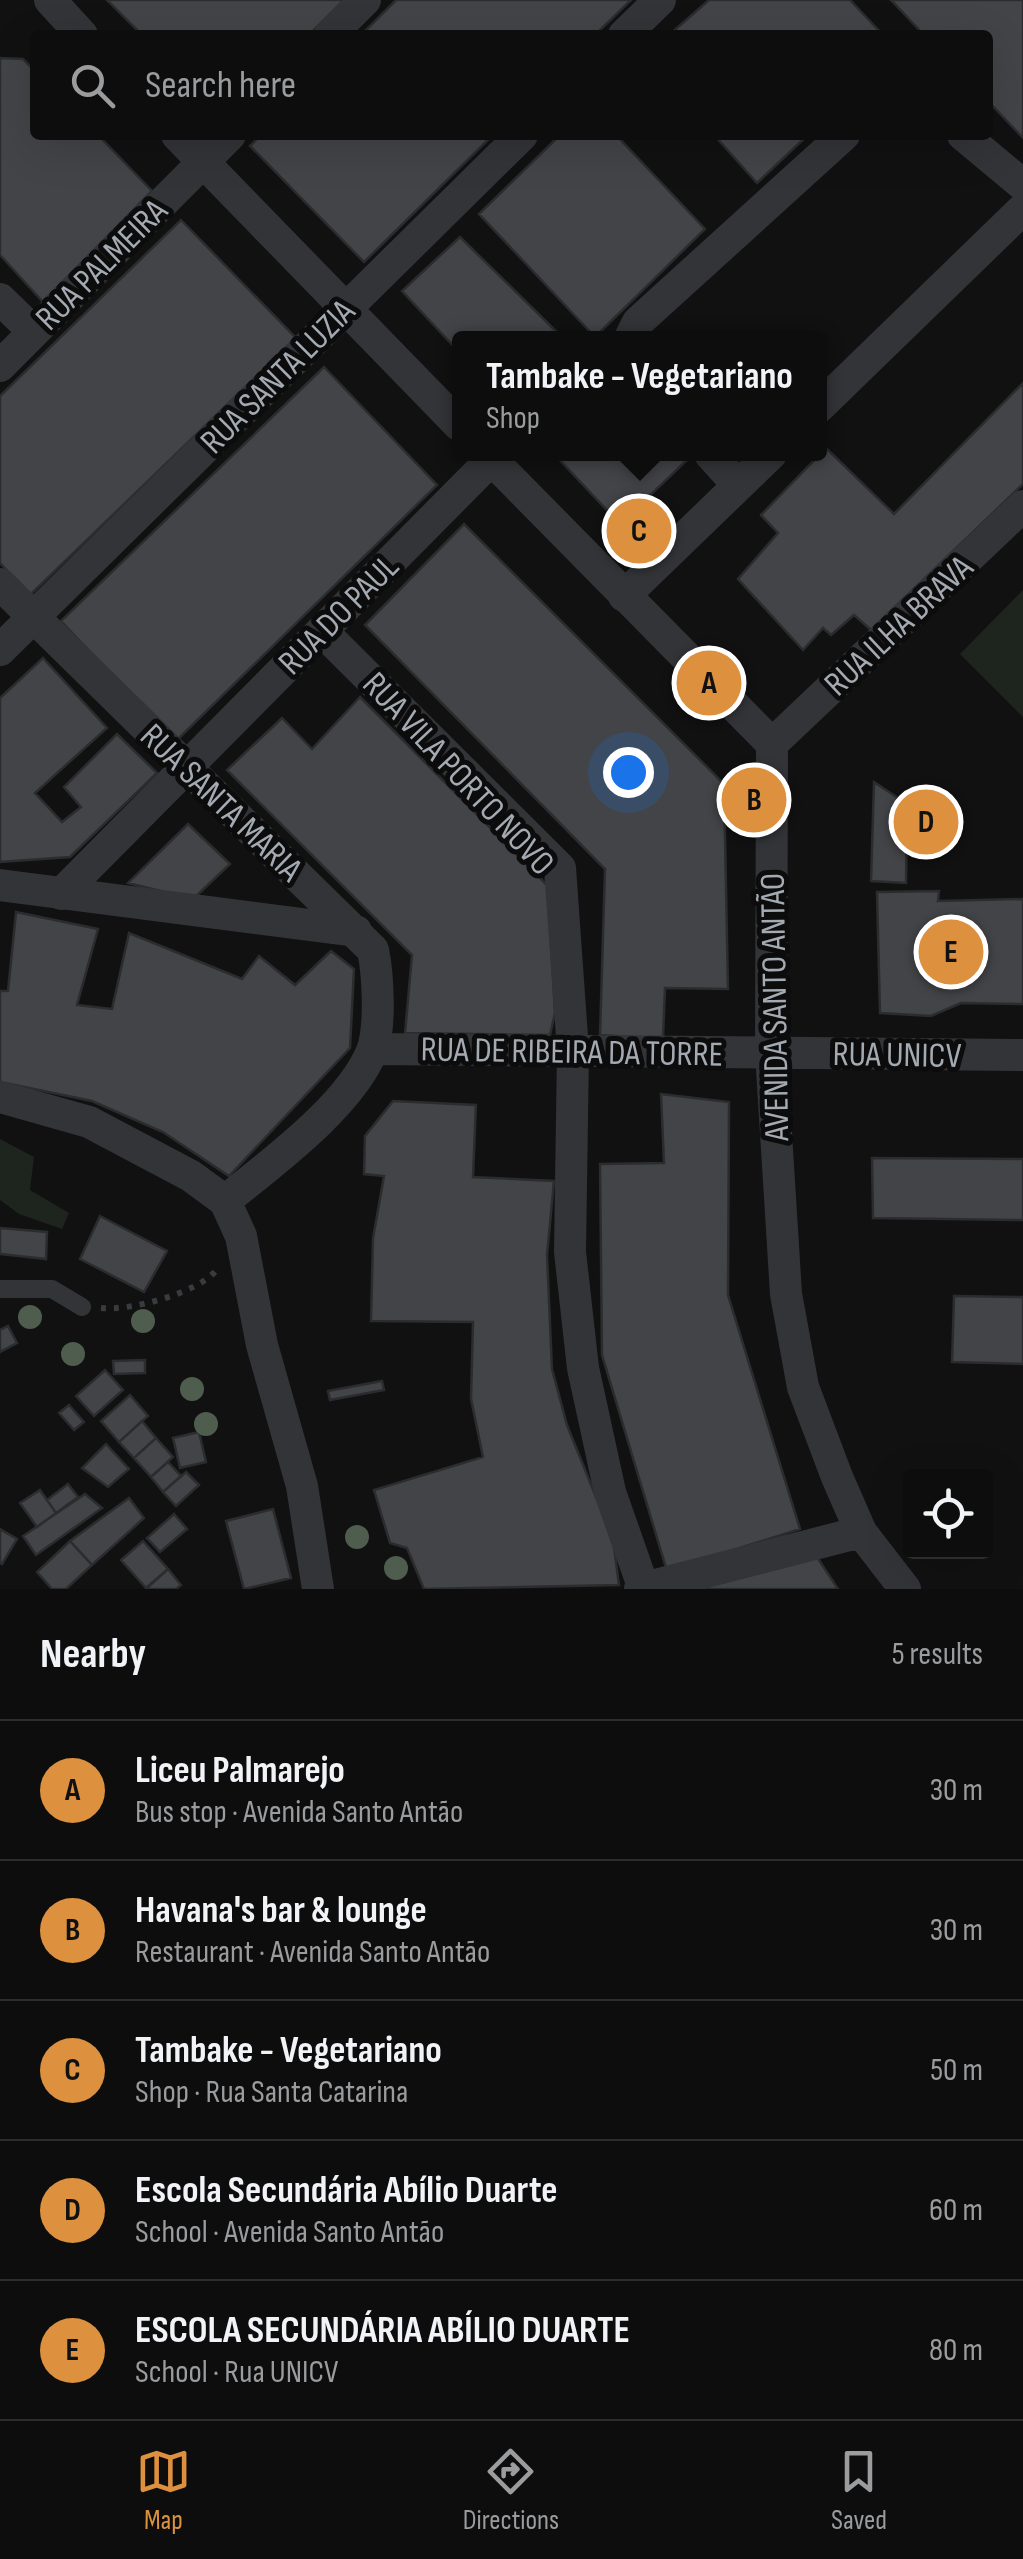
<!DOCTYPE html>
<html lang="en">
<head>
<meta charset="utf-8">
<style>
  body { margin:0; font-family:"Sofia Sans Condensed",sans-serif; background:#161617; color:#f1f3f6 }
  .controls { position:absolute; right:30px; bottom:30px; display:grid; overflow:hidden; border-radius:10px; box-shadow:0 10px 40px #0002 }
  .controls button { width:90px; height:90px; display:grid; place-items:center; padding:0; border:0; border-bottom:2px solid #2d2d2e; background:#0d0d0e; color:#f1f3f6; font:50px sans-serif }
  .you { position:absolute; left:628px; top:772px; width:35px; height:35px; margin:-25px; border:8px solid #fff; border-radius:50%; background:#1a73e8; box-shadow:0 0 0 15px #1a73e833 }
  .badge { display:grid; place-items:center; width:65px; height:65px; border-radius:50%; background:#dd903e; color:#111; font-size:32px; font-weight:700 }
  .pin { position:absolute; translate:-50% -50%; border:5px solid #fff; box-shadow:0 2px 10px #0006 }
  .popup { position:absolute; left:452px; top:331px; width:375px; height:130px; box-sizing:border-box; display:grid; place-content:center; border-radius:10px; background:#0d0d0e; filter:drop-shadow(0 2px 8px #0005); font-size:32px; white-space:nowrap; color:#9a9c9e }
  .popup b { font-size:38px; color:#f1f3f6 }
  .popup::after { content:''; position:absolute; left:50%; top:100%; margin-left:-20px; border:20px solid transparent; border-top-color:#0d0d0e }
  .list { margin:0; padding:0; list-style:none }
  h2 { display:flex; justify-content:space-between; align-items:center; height:130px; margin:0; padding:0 40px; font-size:42px }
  h2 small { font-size:32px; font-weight:400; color:#9a9c9e }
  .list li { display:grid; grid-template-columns:65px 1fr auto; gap:30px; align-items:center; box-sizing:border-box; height:140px; padding:0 40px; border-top:2px solid #2d2d2e }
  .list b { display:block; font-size:38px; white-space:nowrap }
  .list p { margin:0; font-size:32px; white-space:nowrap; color:#9a9c9e }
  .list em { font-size:32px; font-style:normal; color:#9a9c9e }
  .icon { flex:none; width:55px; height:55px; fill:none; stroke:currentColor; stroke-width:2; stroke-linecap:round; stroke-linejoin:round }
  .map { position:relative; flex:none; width:1023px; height:1589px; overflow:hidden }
  .search { position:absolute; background:#0d0d0e; box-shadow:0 10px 40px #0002; left:30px; right:30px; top:30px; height:110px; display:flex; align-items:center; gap:25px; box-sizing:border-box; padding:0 35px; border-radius:10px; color:#9a9c9e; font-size:38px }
  .sheet { height:830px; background:#0d0d0e }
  nav { display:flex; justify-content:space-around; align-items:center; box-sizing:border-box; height:140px; border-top:2px solid #2d2d2e; background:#0d0d0e; font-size:28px; color:#9a9c9e }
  nav a { display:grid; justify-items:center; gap:5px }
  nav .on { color:#dd903e }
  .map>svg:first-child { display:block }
  .green { fill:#1e241e }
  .building { fill:#434447; stroke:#2b2c2e; stroke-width:2.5 }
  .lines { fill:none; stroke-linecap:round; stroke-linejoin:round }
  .path { stroke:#393b3e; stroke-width:6; stroke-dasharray:5 8; stroke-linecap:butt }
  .service { stroke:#323437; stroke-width:18 }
  .minor { stroke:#323437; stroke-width:32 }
  .tree { fill:#4e5d4d }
  .labels { text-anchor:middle; stroke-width:10; stroke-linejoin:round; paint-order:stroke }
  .street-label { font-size:35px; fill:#a4aab1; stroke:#0c0c0d }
</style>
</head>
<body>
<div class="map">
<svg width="1023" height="1589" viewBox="0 0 1023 1589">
  <rect width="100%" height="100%" fill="#111112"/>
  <!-- green -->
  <path class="green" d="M1023 590V717L960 654Z
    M0 1139 34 1157 30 1190 69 1213 62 1229 19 1214 0 1200Z"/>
  <!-- building -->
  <path class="building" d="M107 0H344L309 35H142Z
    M396 0H631L595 35H361Z
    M709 0H850L883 35H669Z
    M891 0H1023V138L988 101V35H924Z
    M0 58 23 59 35 71V135H98L152 191 43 302 0 255Z
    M261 135H493L364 262 250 146Z
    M560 135H616L705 229 595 337 479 214Z
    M714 135H808L757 183Z
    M181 220 296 338 30 595 0 563V396Z
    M460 237 563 338H459V352L402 291Z
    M324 367 437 485 175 742 61 621Z
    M1023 383V484L871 630 854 615 831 635 823 628 803 650 738 579 778 533 761 515 826 448 894 514Z
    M554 454H679L686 461 620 524Z
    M464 524 724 784 728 989 665 988 663 1039 600 1035 605 869 365 625Z
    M43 658 107 728 35 793 62 822 81 807 64 787 117 734 157 773 70 857 0 862V698Z
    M360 697 548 886 555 1013 550 1035 405 1033 412 955 227 770 282 718 312 749Z
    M874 782 907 804 906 883 871 881Z
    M188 824 230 864 193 899 128 883Z
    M939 891 938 901 1023 899V1004L961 1003 931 1016 880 1013 877 892Z
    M16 912 98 929 77 1005 112 1009 129 933 242 979 259 956 295 985 331 951 354 969 350 1048 229 1176 163 1132 92 1101 0 1082V991H8Z
    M661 1094 729 1102 728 1295 800 1529 667 1571 602 1355 600 1164 664 1163Z
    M393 1101 476 1105 473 1177 554 1181 547 1255 552 1369 567 1425 613 1539 619 1585 424 1589 407 1548 390 1543 374 1490 483 1457 471 1399 473 1322 371 1321 373 1238 384 1176 364 1174 365 1136Z
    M872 1158 1023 1159V1220L873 1218Z
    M100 1216 167 1251 144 1292 80 1259Z
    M0 1228 47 1232 46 1259 0 1254Z
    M954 1296 1023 1297V1364L952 1362Z
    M8 1326 17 1343 0 1352V1330Z
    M145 1360V1373L114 1374 113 1361Z
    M105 1370 123 1390 94 1416 76 1396Z
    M382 1381 384 1390 330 1400 328 1391Z
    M130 1395 148 1416 119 1442 101 1421Z
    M69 1405 84 1422 74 1430 59 1413Z
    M142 1421 156 1438 134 1458 119 1442Z
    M199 1432 206 1462 180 1468 173 1438Z
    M156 1438 173 1457 151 1477 134 1458Z
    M106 1444 129 1469 108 1487 82 1468Z
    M168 1462 181 1476 163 1492 151 1477Z
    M186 1472 199 1485 176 1506 163 1492Z
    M68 1484 78 1497 56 1513 47 1500Z
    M40 1490 56 1513 37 1527 20 1503Z
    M85 1494 102 1508 36 1555 23 1536Z
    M129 1498 144 1518 92 1565 70 1541Z
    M273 1509 291 1578 244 1589 226 1521Z
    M174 1514 187 1529 160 1552 147 1538Z
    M0 1529 17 1539 2 1564 0 1563Z
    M70 1541 92 1565 66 1589H52L37 1572Z
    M143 1541 168 1569 146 1588 121 1560Z
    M813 1551 838 1589H684Z
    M168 1569 181 1585 176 1589H146Z"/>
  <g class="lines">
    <!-- path -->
    <path class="path" d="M101 1308C130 1311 200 1293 217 1269"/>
    <!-- service -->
    <path class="service" d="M0 1289H52L82 1307"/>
    <!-- minor -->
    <path class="minor" d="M50 0 82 35
      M330 35 365 0
      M624 35 660 0
      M177 135 459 425
      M963 135 1023 185
      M0 299 33 331
      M630 338 638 322 844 135
      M0 366 230 135
      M819 407 1023 209
      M486 454 772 744 771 1053 786 1294 803 1387 837 1477 861 1532 905 1589
      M710 454 738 485
      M0 584 373 950C378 974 381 1027 372 1051 349 1107 271 1163 225 1201
      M624 596 771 454
      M322 631 560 868 573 1051 570 1252 583 1368 610 1492 644 1589
      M0 650 522 135
      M772 744 1023 506
      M0 885 356 931
      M61 894 492 459
      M373 1049 1023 1055
      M0 1097 89 1122 191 1176 225 1201 241 1236 262 1345 302 1486 318 1589
      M640 1589 861 1532"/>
  </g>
  <!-- trees -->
  <g class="tree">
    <circle cx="30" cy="1317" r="12"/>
    <circle cx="143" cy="1321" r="12"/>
    <circle cx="73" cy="1354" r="12"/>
    <circle cx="192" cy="1389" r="12"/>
    <circle cx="206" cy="1424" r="12"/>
    <circle cx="357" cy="1537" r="12"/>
    <circle cx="396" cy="1568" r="12"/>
  </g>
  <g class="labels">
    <!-- street labels -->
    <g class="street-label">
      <text transform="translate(101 264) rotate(-45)" y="12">RUA PALMEIRA</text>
      <text transform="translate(277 376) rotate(-45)" y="12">RUA SANTA LUZIA</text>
      <text transform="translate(338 614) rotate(-45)" y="12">RUA DO PAUL</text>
      <text transform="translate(898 625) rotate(-43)" y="12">RUA ILHA BRAVA</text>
      <text transform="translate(459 773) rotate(47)" y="12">RUA VILA PORTO NOVO</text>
      <text transform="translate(222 802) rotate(44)" y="12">RUA SANTA MARIA</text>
      <text transform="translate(774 1007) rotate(-91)" y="12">AVENIDA SANTO ANTÃO</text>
      <text transform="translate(572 1051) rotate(1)" y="12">RUA DE RIBEIRA DA TORRE</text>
      <text transform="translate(897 1054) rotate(1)" y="12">RUA UNICV</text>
    </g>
  </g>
</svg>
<div class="controls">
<button><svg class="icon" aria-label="locate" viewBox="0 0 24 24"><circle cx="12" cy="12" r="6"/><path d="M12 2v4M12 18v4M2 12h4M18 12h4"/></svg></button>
</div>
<div class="you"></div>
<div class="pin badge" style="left:709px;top:683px">A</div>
<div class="pin badge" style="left:754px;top:800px">B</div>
<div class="pin badge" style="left:639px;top:531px">C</div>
<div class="popup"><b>Tambake - Vegetariano</b>Shop</div>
<div class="pin badge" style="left:926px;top:822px">D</div>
<div class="pin badge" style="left:951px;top:952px">E</div>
<div class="search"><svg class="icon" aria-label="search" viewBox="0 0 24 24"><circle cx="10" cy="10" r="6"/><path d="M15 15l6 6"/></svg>Search here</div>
</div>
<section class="sheet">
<h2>Nearby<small>5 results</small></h2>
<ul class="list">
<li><span class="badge">A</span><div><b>Liceu Palmarejo</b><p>Bus stop · Avenida Santo Antão</p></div><em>30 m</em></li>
<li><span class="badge">B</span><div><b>Havana's bar &amp; lounge</b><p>Restaurant · Avenida Santo Antão</p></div><em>30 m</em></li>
<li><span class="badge">C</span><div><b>Tambake - Vegetariano</b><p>Shop · Rua Santa Catarina</p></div><em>50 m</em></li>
<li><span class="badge">D</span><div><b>Escola Secundária Abílio Duarte</b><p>School · Avenida Santo Antão</p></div><em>60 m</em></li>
<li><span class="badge">E</span><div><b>ESCOLA SECUNDÁRIA ABÍLIO DUARTE</b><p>School · Rua UNICV</p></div><em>80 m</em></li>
</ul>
</section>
<nav>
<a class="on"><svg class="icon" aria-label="map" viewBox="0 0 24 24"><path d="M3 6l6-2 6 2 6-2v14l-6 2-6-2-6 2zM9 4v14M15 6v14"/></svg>Map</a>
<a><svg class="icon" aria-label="directions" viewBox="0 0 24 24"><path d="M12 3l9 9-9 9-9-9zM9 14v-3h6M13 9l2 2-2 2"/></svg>Directions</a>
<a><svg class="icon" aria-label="saved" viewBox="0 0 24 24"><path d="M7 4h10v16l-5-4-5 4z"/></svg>Saved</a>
</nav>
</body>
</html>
